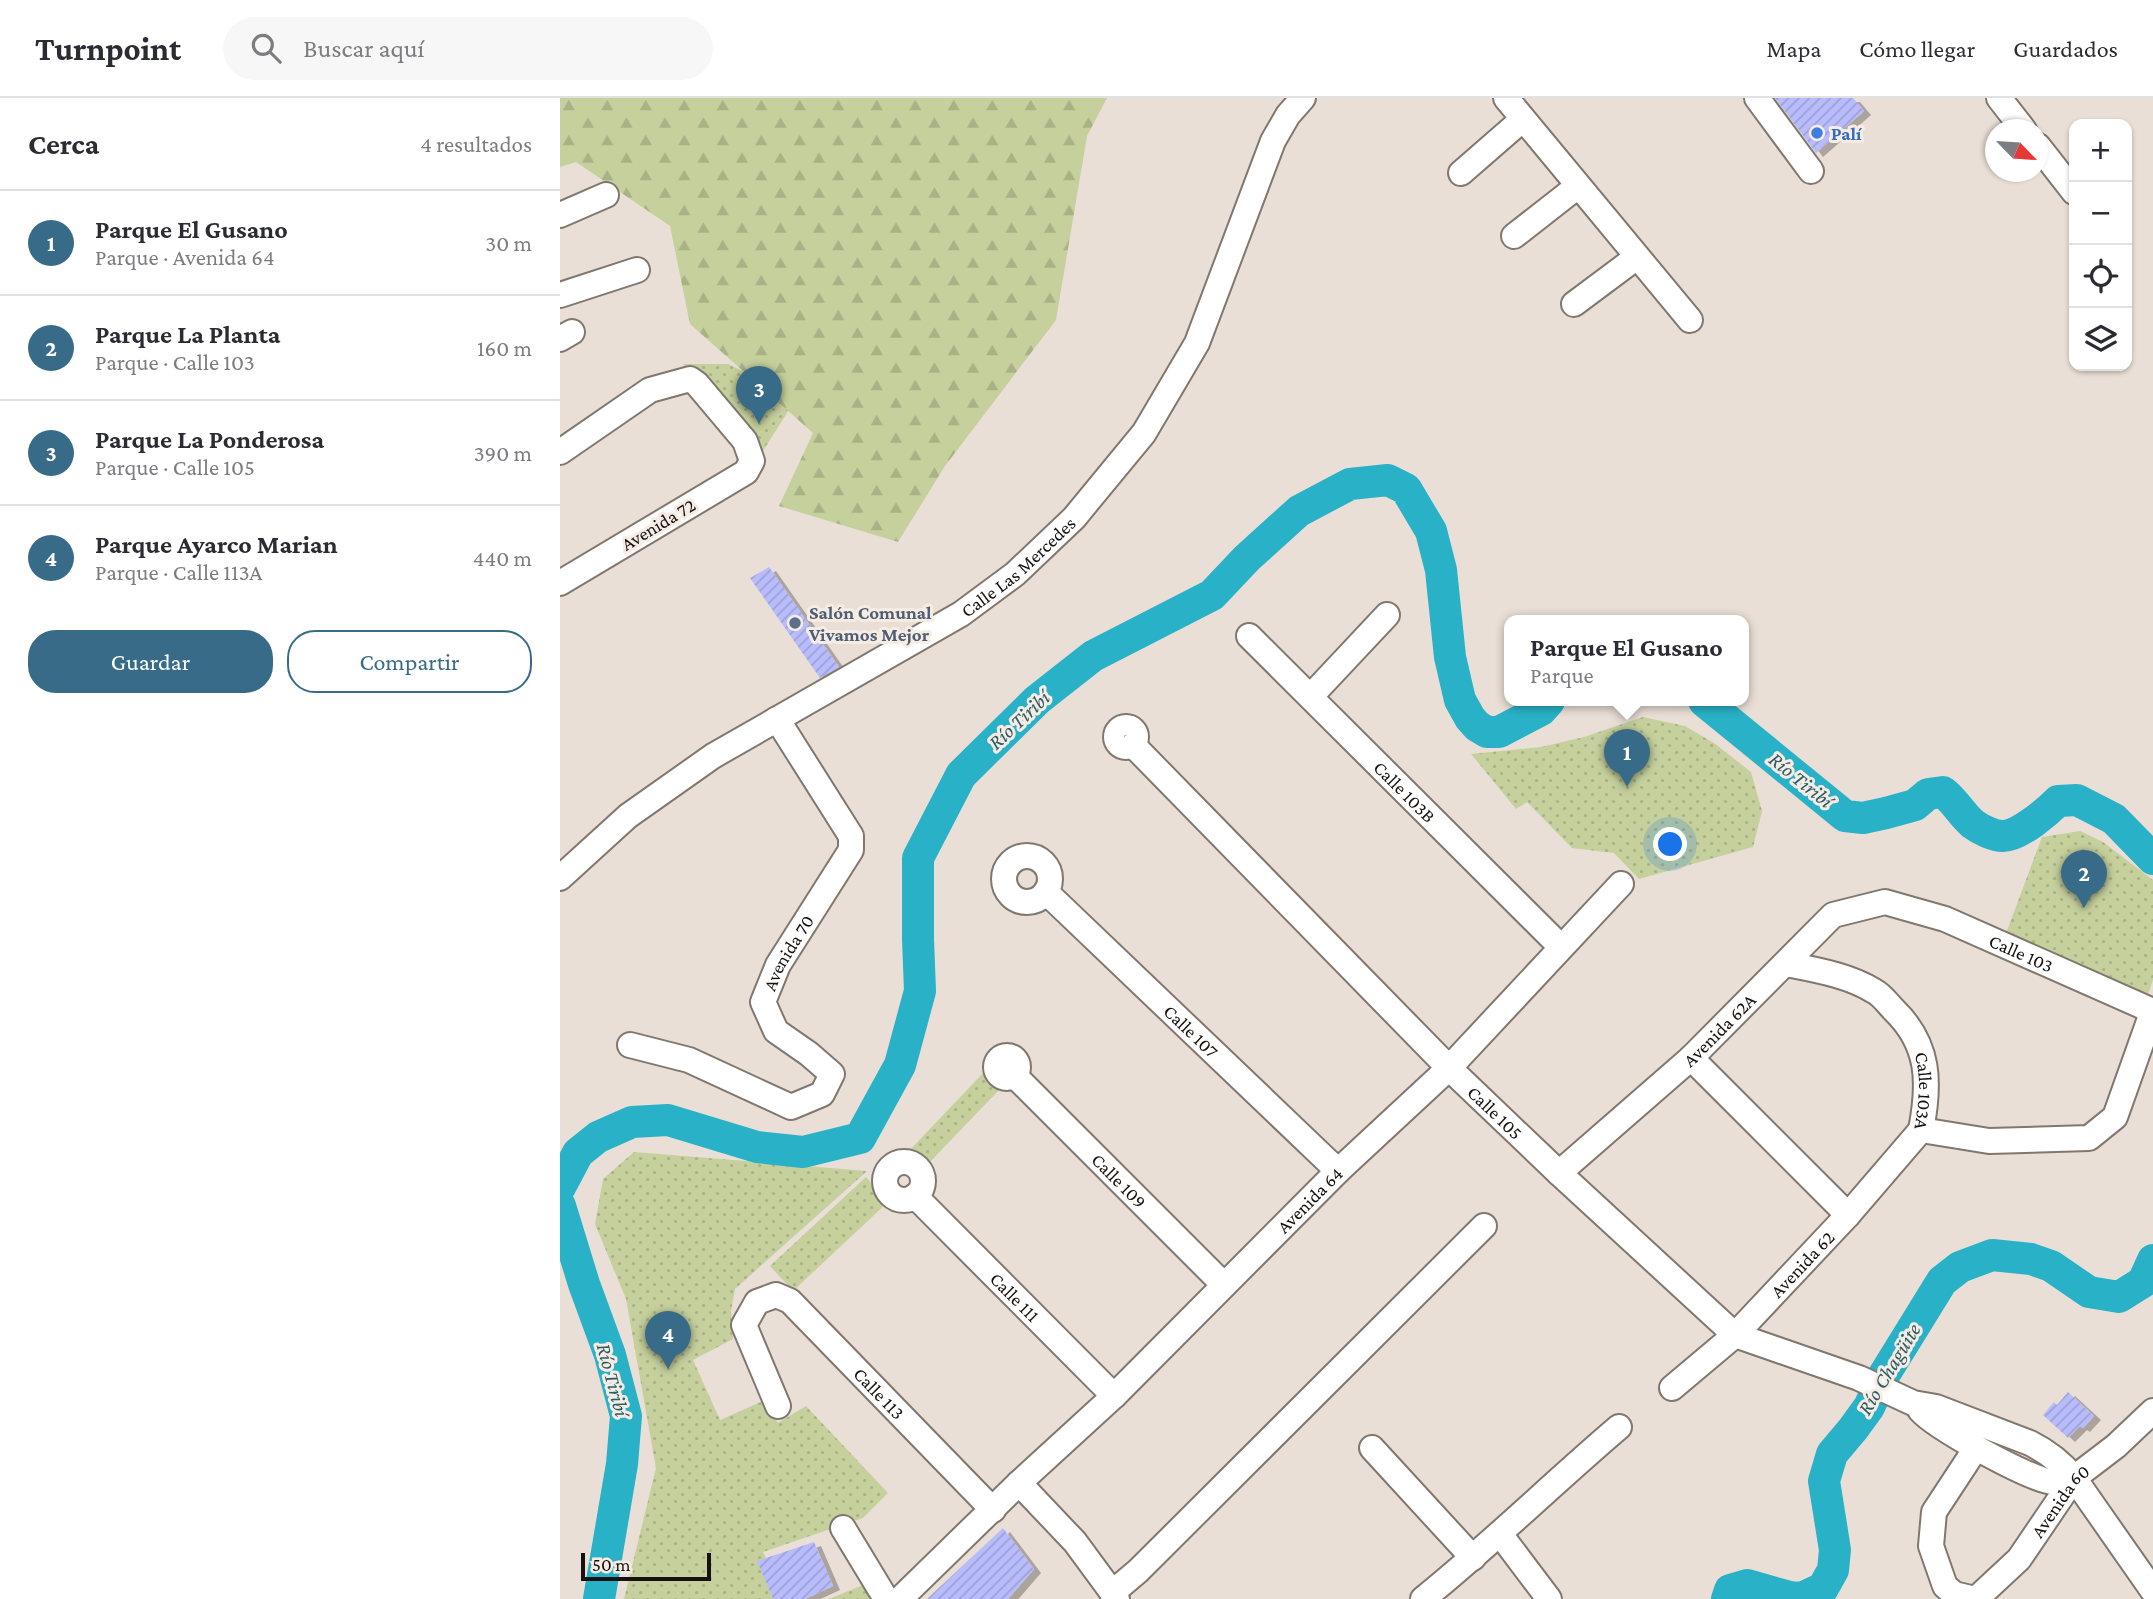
<!DOCTYPE html>
<html lang="es">
<head>
<meta charset="utf-8">
<style>
  body { margin:0; font-family:"Crimson Pro",serif; background:#f7f7f7; color:#2b2b33 }
  .controls { position:absolute; right:21px; top:21px; display:grid; overflow:hidden; border-radius:14px; box-shadow:0 2px 5px #0004 }
  .controls button { width:63px; height:63px; display:grid; place-items:center; padding:0; border:0; border-bottom:2px solid #e1e1e2; background:#fff; color:#2b2b33; font:35px sans-serif }
  .compass { position:absolute; left:1425px; top:21px; width:63px; height:63px; border-radius:50%; background:#fff; box-shadow:0 2px 5px #0004; rotate:115deg }
  .scale { position:absolute; left:21px; bottom:18px; width:130px; box-sizing:border-box; padding-left:7px; border:4px solid #15120f; border-top:0; font-size:19px; line-height:24px; white-space:nowrap; color:#15120f; -webkit-text-stroke:5px #f6ece3; paint-order:stroke }
  .you { position:absolute; left:1111px; top:747px; width:24px; height:24px; margin:-18px; border:5px solid #fff; border-radius:50%; background:#1a73e8; box-shadow:0 0 0 10px #1a73e833 }
  .badge { display:grid; place-items:center; width:46px; height:46px; border-radius:50%; background:#376b88; color:#fff; font-size:23px; font-weight:700 }
  .pin { position:absolute; translate:-50% -58px; filter:drop-shadow(0 2px 4px #0008) }
  .pin::after { content:''; position:absolute; top:37px; width:24px; height:21px; background:inherit; clip-path:polygon(0 0,100% 0,50% 100%) }
  .popup { position:absolute; left:944px; top:517px; width:245px; height:91px; box-sizing:border-box; display:grid; place-content:center; border-radius:14px; background:#fff; filter:drop-shadow(0 2px 5px #0005); font-size:23px; white-space:nowrap; color:#7c7c81 }
  .popup b { font-size:26px; color:#2b2b33 }
  .popup::after { content:''; position:absolute; left:50%; top:100%; margin-left:-14px; border:14px solid transparent; border-top-color:#fff }
  .list { margin:0; padding:0; list-style:none }
  h2 { display:flex; justify-content:space-between; align-items:center; height:91px; margin:0; padding:0 28px; font-size:30px }
  h2 small { font-size:23px; font-weight:400; color:#7c7c81 }
  .list li { display:grid; grid-template-columns:46px 1fr auto; gap:21px; align-items:center; box-sizing:border-box; height:105px; padding:0 28px; border-top:2px solid #e1e1e2 }
  .list b { display:block; font-size:26px; white-space:nowrap }
  .list p { margin:0; font-size:23px; white-space:nowrap; color:#7c7c81 }
  .list em { font-size:23px; font-style:normal; color:#7c7c81 }
  .actions { display:flex; gap:14px; padding:21px 28px }
  .actions a { flex:1; padding:16px 0; border:2px solid #376b88; border-radius:28px; text-align:center; font-size:24px; color:#376b88 }
  .actions .main { background:#376b88; color:#fff }
  .icon { flex:none; width:38px; height:38px; fill:none; stroke:currentColor; stroke-width:2; stroke-linecap:round; stroke-linejoin:round }
  .map { position:relative; flex:none; width:1593px; height:1501px; overflow:hidden }
  header { display:flex; align-items:center; gap:42px; box-sizing:border-box; height:98px; padding:0 35px; background:#fff; border-bottom:2px solid #e1e1e2 }
  header strong { font-size:33px }
  nav { display:flex; gap:38px; margin-inline-start:auto; font-size:24px }
  .search { width:490px; height:63px; background:#f7f7f7; display:flex; align-items:center; gap:18px; box-sizing:border-box; padding:0 24px; border-radius:38px; color:#7c7c81; font-size:26px }
  main { display:flex }
  aside { flex:1; background:#fff }
  .map>svg:first-child { display:block }
  .grass { fill:url(#grass-dots) }
  .forest { fill:url(#forest-firs) }
  .lines { fill:none; stroke-linecap:round; stroke-linejoin:round }
  .river { stroke:#29b1c7; stroke-width:32 }
  .building { fill:url(#building-hatch); filter:url(#shadow) }
  .minor-casing { stroke:#80776f; stroke-width:28 }
  .minor { stroke:#fff; stroke-width:24 }
  .shop-dot { fill:#3f7fe0; stroke:#f6ece3; stroke-width:2.5 }
  .service-dot { fill:#5c6f8a; stroke:#f6ece3; stroke-width:2.5 }
  .labels { text-anchor:middle; stroke-width:6; stroke-linejoin:round; paint-order:stroke }
  .shop-label { font-size:19px; font-weight:bold; fill:#366cbe; stroke:#f6ece3; text-anchor:start }
  .street-label { font-size:19px; fill:#15120f; stroke:#f6ece3 }
  .service-label { font-size:19px; font-weight:bold; fill:#4e5e75; stroke:#f6ece3; text-anchor:start }
  .water-label { font-size:21px; font-style:italic; fill:#285c66; stroke:#f6ece3 }
</style>
</head>
<body>
<header>
<strong>Turnpoint</strong>
<div class="search"><svg class="icon" aria-label="search" viewBox="0 0 24 24"><circle cx="10" cy="10" r="6"/><path d="M15 15l6 6"/></svg>Buscar aquí</div>
<nav><a>Mapa</a><a>Cómo llegar</a><a>Guardados</a></nav>
</header>
<main>
<aside>
<h2>Cerca<small>4 resultados</small></h2>
<ul class="list">
<li><span class="badge">1</span><div><b>Parque El Gusano</b><p>Parque · Avenida 64</p></div><em>30 m</em></li>
<li><span class="badge">2</span><div><b>Parque La Planta</b><p>Parque · Calle 103</p></div><em>160 m</em></li>
<li><span class="badge">3</span><div><b>Parque La Ponderosa</b><p>Parque · Calle 105</p></div><em>390 m</em></li>
<li><span class="badge">4</span><div><b>Parque Ayarco Marian</b><p>Parque · Calle 113A</p></div><em>440 m</em></li>
</ul>
<div class="actions"><a class="main">Guardar</a><a>Compartir</a></div>
</aside>
<div class="map">
<svg width="1593" height="1501" viewBox="0 0 1593 1501">
  <defs>
    <pattern id="grass-dots" width="8" height="8" patternUnits="userSpaceOnUse" patternTransform="scale(1.75)"><rect width="8" height="8" fill="#c6d09d"/><path d="M2 2h.1M6 6h.1" fill="none" stroke="#a9b286" stroke-width="1.8" stroke-linecap="round"/></pattern>
    <pattern id="forest-firs" width="22" height="20" patternUnits="userSpaceOnUse" patternTransform="scale(1.75)"><rect width="22" height="20" fill="#c6d09d"/><path d="M5 1l3.5 6h-7zM16 11l3.5 6h-7z" fill="#a9b286"/></pattern>
    <pattern id="building-hatch" width="6" height="6" patternUnits="userSpaceOnUse" patternTransform="scale(1.75)"><rect width="6" height="6" fill="#b8bcfc"/><path d="M-1 1l2-2M0 6l6-6M5 7l2-2" fill="none" stroke="#9da1d7"/></pattern>
    <filter id="shadow"><feDropShadow dx="7" dy="4" stdDeviation="0" flood-color="#0004"/></filter>
  </defs>
  <rect width="100%" height="100%" fill="#e9dfd6"/>
  <!-- grass -->
  <path class="grass" d="M123 266H168L237 299 203 353Z
    M1083 619 1125 628 1154 645 1191 674 1202 713 1193 749 1079 781 1054 755 1012 750 967 704 956 711 911 656 981 649 1024 639Z
    M1520 733 1543 744 1593 782V882L1588 896 1445 838 1482 739Z
    M425 973 442 989 364 1070 348 1054Z
    M74 1054 307 1073 175 1191 171 1213 173 1241 133 1262 160 1322 205 1302 218 1325 246 1308 328 1395 303 1420 203 1454 226 1501H64L96 1370 66 1201 35 1126 43 1081Z
    M306 1079 328 1104 233 1193 210 1168Z
    M303 1487 312 1501H269Z"/>
  <!-- forest -->
  <path class="forest" d="M0 0H547L527 38 496 222 385 368 338 444 219 408 253 335 130 226 110 128 16 64 0 69Z"/>
  <g class="lines">
    <!-- river -->
    <path class="river" d="M1144 603 1285 718 1303 720 1326 715 1355 707 1368 696 1383 694C1395 703 1402 717 1413 726 1421 732 1434 738 1443 738 1459 738 1487 714 1498 703L1517 702 1554 721 1593 761
      M0 1089 18 1055 38 1039 72 1024 108 1022 197 1049 243 1054 300 1040 340 967 360 893 358 841V760L401 677 477 602 533 558 652 497 687 460 739 413 790 386 828 382 846 391 871 433 881 472 890 559 900 602 910 620 917 628 927 634H939L981 612 989 603
      M0 1108 24 1186 50 1257 66 1318 62 1366 39 1501
      M1167 1501 1170 1492 1187 1487 1233 1500 1244 1499 1263 1490 1273 1472 1275 1452 1264 1383 1272 1356 1293 1331 1309 1309 1324 1277 1382 1183 1400 1169 1432 1157 1471 1161 1491 1168 1529 1194 1559 1199 1583 1184 1593 1162"/>
  </g>
  <!-- building -->
  <path class="building" d="M1215 0H1293L1304 13 1256 55Z
    M209 469 279 569 260 580 190 480Z
    M1508 1294 1534 1318 1523 1330 1520 1328 1508 1340 1483 1317 1494 1304 1497 1307Z
    M443 1430 474 1471 448 1501H367Z
    M254 1444 273 1488 245 1501H213L197 1463Z"/>
  <g class="lines">
    <defs>
      <g id="minor">
        <path d="M946 0 1130 222"/>
        <path d="M1197 0 1251 73"/>
        <path d="M1439 0 1464 32"/>
        <path d="M1478 48 1514 94"/>
        <path d="M901 75 963 21"/>
        <path d="M0 117 46 97"/>
        <path d="M954 138 1018 88"/>
        <path d="M0 197 77 172"/>
        <path d="M1014 206 1077 159"/>
        <path d="M0 241 12 234"/>
        <path d="M0 354 90 292 130 281 137 286 185 343 192 363 186 374 0 485"/>
        <path id="s1" d="M689 538 1001 849"/>
        <path d="M751 598 827 517"/>
        <circle cx="566" cy="639" r="10"/>
        <path id="s2" d="M573 647 889 970 999 1075 1175 1237 1299 1280 1353 1305 1376 1309 1470 1345C1488 1354 1502 1365 1514 1380L1593 1493"/>
        <circle cx="467" cy="781" r="23"/>
        <path id="s3" d="M0 780 68 718 153 658 401 516 455 476 514 420 584 335 637 245 713 43 728 17 743 0"/>
        <path id="s4" d="M486 794 778 1073"/>
        <path id="s5" d="M1226 866C1256 872 1288 877 1314 893 1322 897 1328 906 1334 912 1370 947 1370 985 1361 1032"/>
        <path id="s6" d="M70 947 129 962 231 1009 262 996 272 976 249 956 216 933 203 904 218 867 291 752V738L217 621"/>
        <circle cx="447" cy="969" r="11"/>
        <path d="M1131 960 1288 1117"/>
        <path id="s7" d="M454 977 664 1187"/>
        <path d="M1361 1032 1429 1043 1529 1040 1555 1019 1593 912"/>
        <circle cx="344" cy="1083" r="19"/>
        <path id="s8" d="M999 1075 1131 960 1273 817 1325 804 1385 821 1593 913"/>
        <path id="s9" d="M355 1098 554 1298"/>
        <path id="s10" d="M1112 1290 1175 1237 1288 1117 1361 1032"/>
        <path id="s11" d="M218 1308 184 1227 197 1204 216 1197 230 1203 433 1412"/>
        <path d="M1360 1312C1376 1330 1470 1382 1493 1384 1499 1385 1508 1381 1514 1380"/>
        <path d="M812 1350 913 1460"/>
        <path d="M459 1385 515 1444 557 1501"/>
        <path d="M283 1430 326 1501"/>
        <path d="M940 1436 989 1501"/>
        <path d="M552 1495 578 1473 924 1128"/>
        <path id="s12" d="M340 1501 459 1385 554 1298 778 1073 889 970 1061 786"/>
        <path d="M863 1501C930 1447 992 1386 1059 1329"/>
        <path d="M1415 1501 1394 1496 1385 1488 1371 1448 1374 1414 1416 1350"/>
        <path id="s13" d="M1416 1501 1459 1461 1514 1380 1556 1348 1593 1313"/>
      </g>
    </defs>
    <!-- minor casing -->
    <use href="#minor" class="minor-casing"/>
    <!-- minor -->
    <use href="#minor" class="minor"/>
  </g>
  <!-- markers -->
  <circle class="shop-dot" cx="1257" cy="35" r="7"/>
  <circle class="service-dot" cx="235" cy="525" r="7"/>
  <g class="labels">
    <!-- shop labels -->
    <g class="shop-label">
      <text x="1271" y="42">Palí</text>
    </g>
    <!-- street labels -->
    <g class="street-label">
      <text transform="translate(98 426) rotate(-31)" y="7">Avenida 72</text>
      <text dy="7" stroke="none"><textPath href="#s3" startOffset="556">Calle Las Mercedes</textPath></text>
      <text dy="7" stroke="none"><textPath href="#s1" startOffset="220">Calle 103B</textPath></text>
      <text dy="7" stroke="none"><textPath href="#s8" startOffset="576">Calle 103</textPath></text>
      <text dy="7" stroke="none"><textPath href="#s6" startOffset="387">Avenida 70</textPath></text>
      <text dy="7" stroke="none"><textPath href="#s8" startOffset="215">Avenida 62A</textPath></text>
      <text dy="7" stroke="none"><textPath href="#s4" startOffset="201">Calle 107</textPath></text>
      <text dy="7" stroke="none"><textPath href="#s5" startOffset="210">Calle 103A</textPath></text>
      <text dy="7" stroke="none"><textPath href="#s2" startOffset="516">Calle 105</textPath></text>
      <text dy="7" stroke="none"><textPath href="#s7" startOffset="149">Calle 109</textPath></text>
      <text dy="7" stroke="none"><textPath href="#s12" startOffset="572">Avenida 64</textPath></text>
      <text dy="7" stroke="none"><textPath href="#s10" startOffset="180">Avenida 62</textPath></text>
      <text dy="7" stroke="none"><textPath href="#s9" startOffset="142">Calle 111</textPath></text>
      <text dy="7" stroke="none"><textPath href="#s11" startOffset="278">Calle 113</textPath></text>
      <text dy="7" stroke="none"><textPath href="#s13" startOffset="130">Avenida 60</textPath></text>
    </g>
    <!-- service labels -->
    <g class="service-label">
      <text x="249" y="521">Salón Comunal<tspan x="249" dy="22">Vivamos Mejor</tspan></text>
    </g>
    <!-- water labels -->
    <g class="water-label">
      <text transform="translate(459 622) rotate(-43)" y="7">Río Tiribí</text>
      <text transform="translate(1241 682) rotate(39)" y="7">Río Tiribí</text>
      <text transform="translate(1329 1271) rotate(-59)" y="7">Río Chagüite</text>
      <text transform="translate(53 1282) rotate(75)" y="7">Río Tiribí</text>
    </g>
  </g>
</svg>
<div class="controls">
<button>+</button>
<button>−</button>
<button><svg class="icon" aria-label="locate" viewBox="0 0 24 24"><circle cx="12" cy="12" r="6"/><path d="M12 2v4M12 18v4M2 12h4M18 12h4"/></svg></button>
<button><svg class="icon" aria-label="layers" viewBox="0 0 24 24"><path d="M12 4l9 5-9 5-9-5zM3 14l9 5 9-5"/></svg></button>
</div>
<svg class="compass" viewBox="-18 -18 36 36"><path d="M0-13l5 13h-10z" fill="#e53935"/><path d="M0 13l5-13h-10z" fill="#7c7c81"/></svg>
<div class="scale">50 m</div>
<div class="you"></div>
<div class="pin badge" style="left:1067px;top:689px">1</div>
<div class="popup"><b>Parque El Gusano</b>Parque</div>
<div class="pin badge" style="left:1524px;top:810px">2</div>
<div class="pin badge" style="left:199px;top:326px">3</div>
<div class="pin badge" style="left:108px;top:1271px">4</div>
</div>
</main>
</body>
</html>
